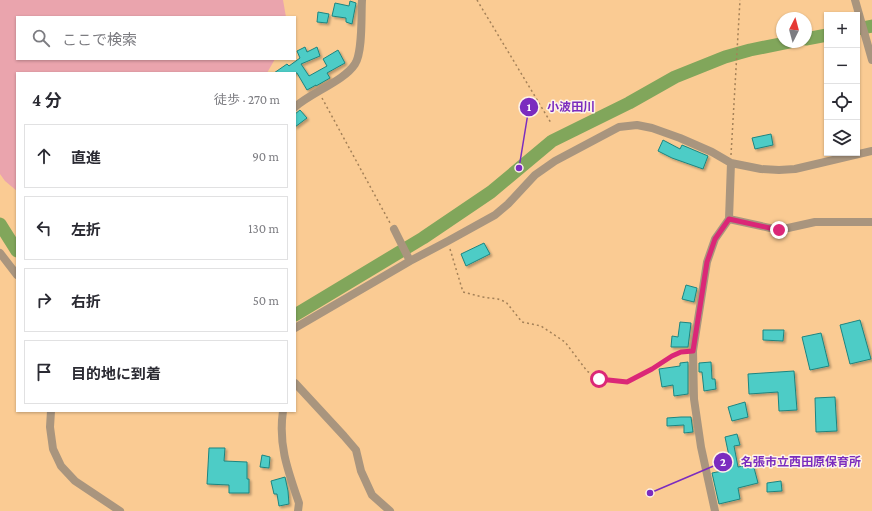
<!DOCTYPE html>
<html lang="ja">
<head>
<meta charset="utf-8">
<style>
  body { margin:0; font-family:"Crimson Pro","Noto Sans JP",serif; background:#f7f7f7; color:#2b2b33 }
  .controls { position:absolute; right:12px; top:12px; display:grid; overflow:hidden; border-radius:0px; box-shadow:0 1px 3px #0004 }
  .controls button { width:36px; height:36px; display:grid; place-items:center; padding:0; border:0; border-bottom:1px solid #e1e1e2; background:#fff; color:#2b2b33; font:20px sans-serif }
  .compass { position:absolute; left:776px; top:12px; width:36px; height:36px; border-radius:50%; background:#fff; box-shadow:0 1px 3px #0004; rotate:6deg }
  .stop { position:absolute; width:12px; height:12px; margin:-9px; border:3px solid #db2777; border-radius:50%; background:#fff }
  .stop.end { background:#db2777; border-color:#fff; box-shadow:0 1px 4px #0008 }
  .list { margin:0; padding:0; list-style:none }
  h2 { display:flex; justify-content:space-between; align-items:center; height:52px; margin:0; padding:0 16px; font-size:17px }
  h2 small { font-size:13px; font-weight:400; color:#7c7c81 }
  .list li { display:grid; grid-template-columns:26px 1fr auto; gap:12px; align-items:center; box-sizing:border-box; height:64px; margin:0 8px 8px; padding:0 8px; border:1px solid #e1e1e2; border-radius:0px }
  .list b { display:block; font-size:15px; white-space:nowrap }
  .list em { font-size:13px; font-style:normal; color:#7c7c81 }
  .icon { flex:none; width:22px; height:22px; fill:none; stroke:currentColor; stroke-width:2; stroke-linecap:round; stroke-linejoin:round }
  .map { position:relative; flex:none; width:872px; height:511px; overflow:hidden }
  .search { position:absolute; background:#fff; box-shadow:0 1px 3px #0004; left:16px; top:16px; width:280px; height:44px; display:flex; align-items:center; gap:10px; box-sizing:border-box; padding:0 14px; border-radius:0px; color:#7c7c81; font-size:15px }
  .panel { position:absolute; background:#fff; box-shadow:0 1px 3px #0004; left:16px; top:72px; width:280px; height:340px; border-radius:0px }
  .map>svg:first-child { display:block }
  .green { fill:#eaa4ad }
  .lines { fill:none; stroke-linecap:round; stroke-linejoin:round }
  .river { stroke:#81a65b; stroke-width:13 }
  .building { fill:#4dccc6; stroke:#1d8580; filter:url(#shadow) }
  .path { stroke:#a48158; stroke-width:1.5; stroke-dasharray:2 3; stroke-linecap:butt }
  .minor { stroke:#a9957e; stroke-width:8 }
  .route { stroke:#db2777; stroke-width:5 }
  .leader { fill:none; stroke:#7b2cbf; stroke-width:1.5 }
  .callout-dot { fill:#7b2cbf; stroke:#fdf3e8; stroke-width:1.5 }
  .mark-label { font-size:12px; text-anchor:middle; font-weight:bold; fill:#fff }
  .callout-label { font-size:12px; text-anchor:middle; font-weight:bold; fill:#7b2cbf; stroke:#fdf3e8; stroke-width:3; stroke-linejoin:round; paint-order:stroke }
</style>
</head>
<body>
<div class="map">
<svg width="872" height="511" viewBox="0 0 872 511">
  <defs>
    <filter id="shadow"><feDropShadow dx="2" dy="2" stdDeviation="1" flood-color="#0004"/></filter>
  </defs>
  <rect width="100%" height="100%" fill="#facb93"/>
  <!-- green -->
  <path class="green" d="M0 0H283L286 17H17V59H275L267 73H17V191L5 181 0 174Z"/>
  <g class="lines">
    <!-- river -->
    <path class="river" d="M857 29 872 26
      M806 39 827 35
      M0 224 17 251
      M295 315 423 238 491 192 552 141 629 103 675 77 725 57 750 50 790 42"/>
  </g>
  <!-- building -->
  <path class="building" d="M350 1 356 3 352 24 346 22V18L332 16 335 3 349 6Z
    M318 12 329 14 327 23 317 22Z
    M305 47 307 52 317 47 320 56 301 64 309 76 327 66 323 59 338 50 345 63 327 73 330 78 316 86V85L307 90 297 73H274L287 64 289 66 300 58 297 51Z
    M300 110 307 118 295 127V114Z
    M771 134 773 145 755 149 752 138Z
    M663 140 680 149 682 145 708 156 703 169 672 158 658 151Z
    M484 243 490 254 466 266 461 254Z
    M686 285 697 288 694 302 682 299Z
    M860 320 871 359 850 364 840 325Z
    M680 322 691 323 688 347H671L672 336 678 337Z
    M763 330H784L783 341 763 340Z
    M821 333 829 366 810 370 802 337Z
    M688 362V394L674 396 673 385 662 387 659 369 680 366V363Z
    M711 362 712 379H715L716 389 704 391 702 372H699V363Z
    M794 371 797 410 779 411 778 392 749 394 748 374Z
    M835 397 837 431 816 432 815 398Z
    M745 402 748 417 732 421 728 407Z
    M681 417H691L693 432 684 433V425L667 426V418Z
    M737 434 740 445 734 446 738 467 753 464 758 483 738 488 740 499 719 504 712 473 722 471 720 457 729 456 725 437Z
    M209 448H225L224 461 247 462V479H249V493H229V485L207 484Z
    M262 455 270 457 269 468 260 467Z
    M285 477 288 491 289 504 279 506 277 494H274L271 481Z
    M781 481 782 491 767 492V483Z"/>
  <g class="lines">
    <!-- path -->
    <path class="path" d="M477 0 551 123
      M322 98 390 223
      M731 155 740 0
      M450 249 463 292 482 297 498 299 506 302 522 322 541 326 565 342 587 371 599 379 627 382 652 369 672 356 681 352H686"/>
    <!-- minor -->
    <path class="minor" d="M855 0 872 60
      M295 107C312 92 344 81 355 64 363 52 361 15 362 0
      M729 219 779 230 815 222H872
      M394 229 410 261
      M0 253 17 275
      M295 328 410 261 448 241 495 215 508 204 535 175 555 161 619 127 637 125 652 128 680 138 712 152 731 163 761 169 779 170 795 169 872 151
      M295 383 344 436 356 450 361 471 372 495 390 511
      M51 411 50 427 53 449 61 466 75 481 120 511
      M283 411C278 445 288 471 299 503L298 511
      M715 511 701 447 694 399 693 351 707 262 715 239 729 219 731 163"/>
  </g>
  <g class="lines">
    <!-- route -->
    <path class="route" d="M599 379 627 382 652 369 672 356 681 352 693 351 707 262 715 239 729 219 779 230"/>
  </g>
  <!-- callouts -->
  <path class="leader" d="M519 168L529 107M650 493L723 462"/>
  <g class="callout-dot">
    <circle cx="519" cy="168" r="4"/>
    <circle cx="650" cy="493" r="4"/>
    <circle cx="529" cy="107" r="10"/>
    <circle cx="723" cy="462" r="10"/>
  </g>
  <g class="mark-label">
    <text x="529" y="111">1</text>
    <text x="723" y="466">2</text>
  </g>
  <g class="callout-label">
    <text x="571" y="111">小波田川</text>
    <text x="801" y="466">名張市立西田原保育所</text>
  </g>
</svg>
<div class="controls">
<button>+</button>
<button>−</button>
<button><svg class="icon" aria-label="locate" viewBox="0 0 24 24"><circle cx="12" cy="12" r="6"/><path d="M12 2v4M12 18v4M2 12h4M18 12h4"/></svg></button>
<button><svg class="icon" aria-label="layers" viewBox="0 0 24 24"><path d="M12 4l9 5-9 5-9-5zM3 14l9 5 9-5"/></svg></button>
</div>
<svg class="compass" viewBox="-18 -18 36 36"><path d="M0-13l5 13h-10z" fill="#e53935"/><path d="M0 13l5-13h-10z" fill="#7c7c81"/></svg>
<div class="stop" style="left:599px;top:379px"></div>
<div class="stop end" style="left:779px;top:230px"></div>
<div class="search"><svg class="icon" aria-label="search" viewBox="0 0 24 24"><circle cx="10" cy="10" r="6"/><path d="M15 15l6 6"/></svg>ここで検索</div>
<section class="panel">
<h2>4 分<small>徒歩 · 270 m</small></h2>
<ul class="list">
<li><svg class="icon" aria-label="ahead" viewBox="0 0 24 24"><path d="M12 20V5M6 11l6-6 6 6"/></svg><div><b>直進</b></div><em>90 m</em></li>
<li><svg class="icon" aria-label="left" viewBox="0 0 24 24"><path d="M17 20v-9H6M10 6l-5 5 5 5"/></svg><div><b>左折</b></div><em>130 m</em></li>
<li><svg class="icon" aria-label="right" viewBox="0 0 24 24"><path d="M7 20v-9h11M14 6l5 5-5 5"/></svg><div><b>右折</b></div><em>50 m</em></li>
<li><svg class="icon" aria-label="arrive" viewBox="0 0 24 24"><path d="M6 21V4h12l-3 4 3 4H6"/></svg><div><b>目的地に到着</b></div></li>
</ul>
</section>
</div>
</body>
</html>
